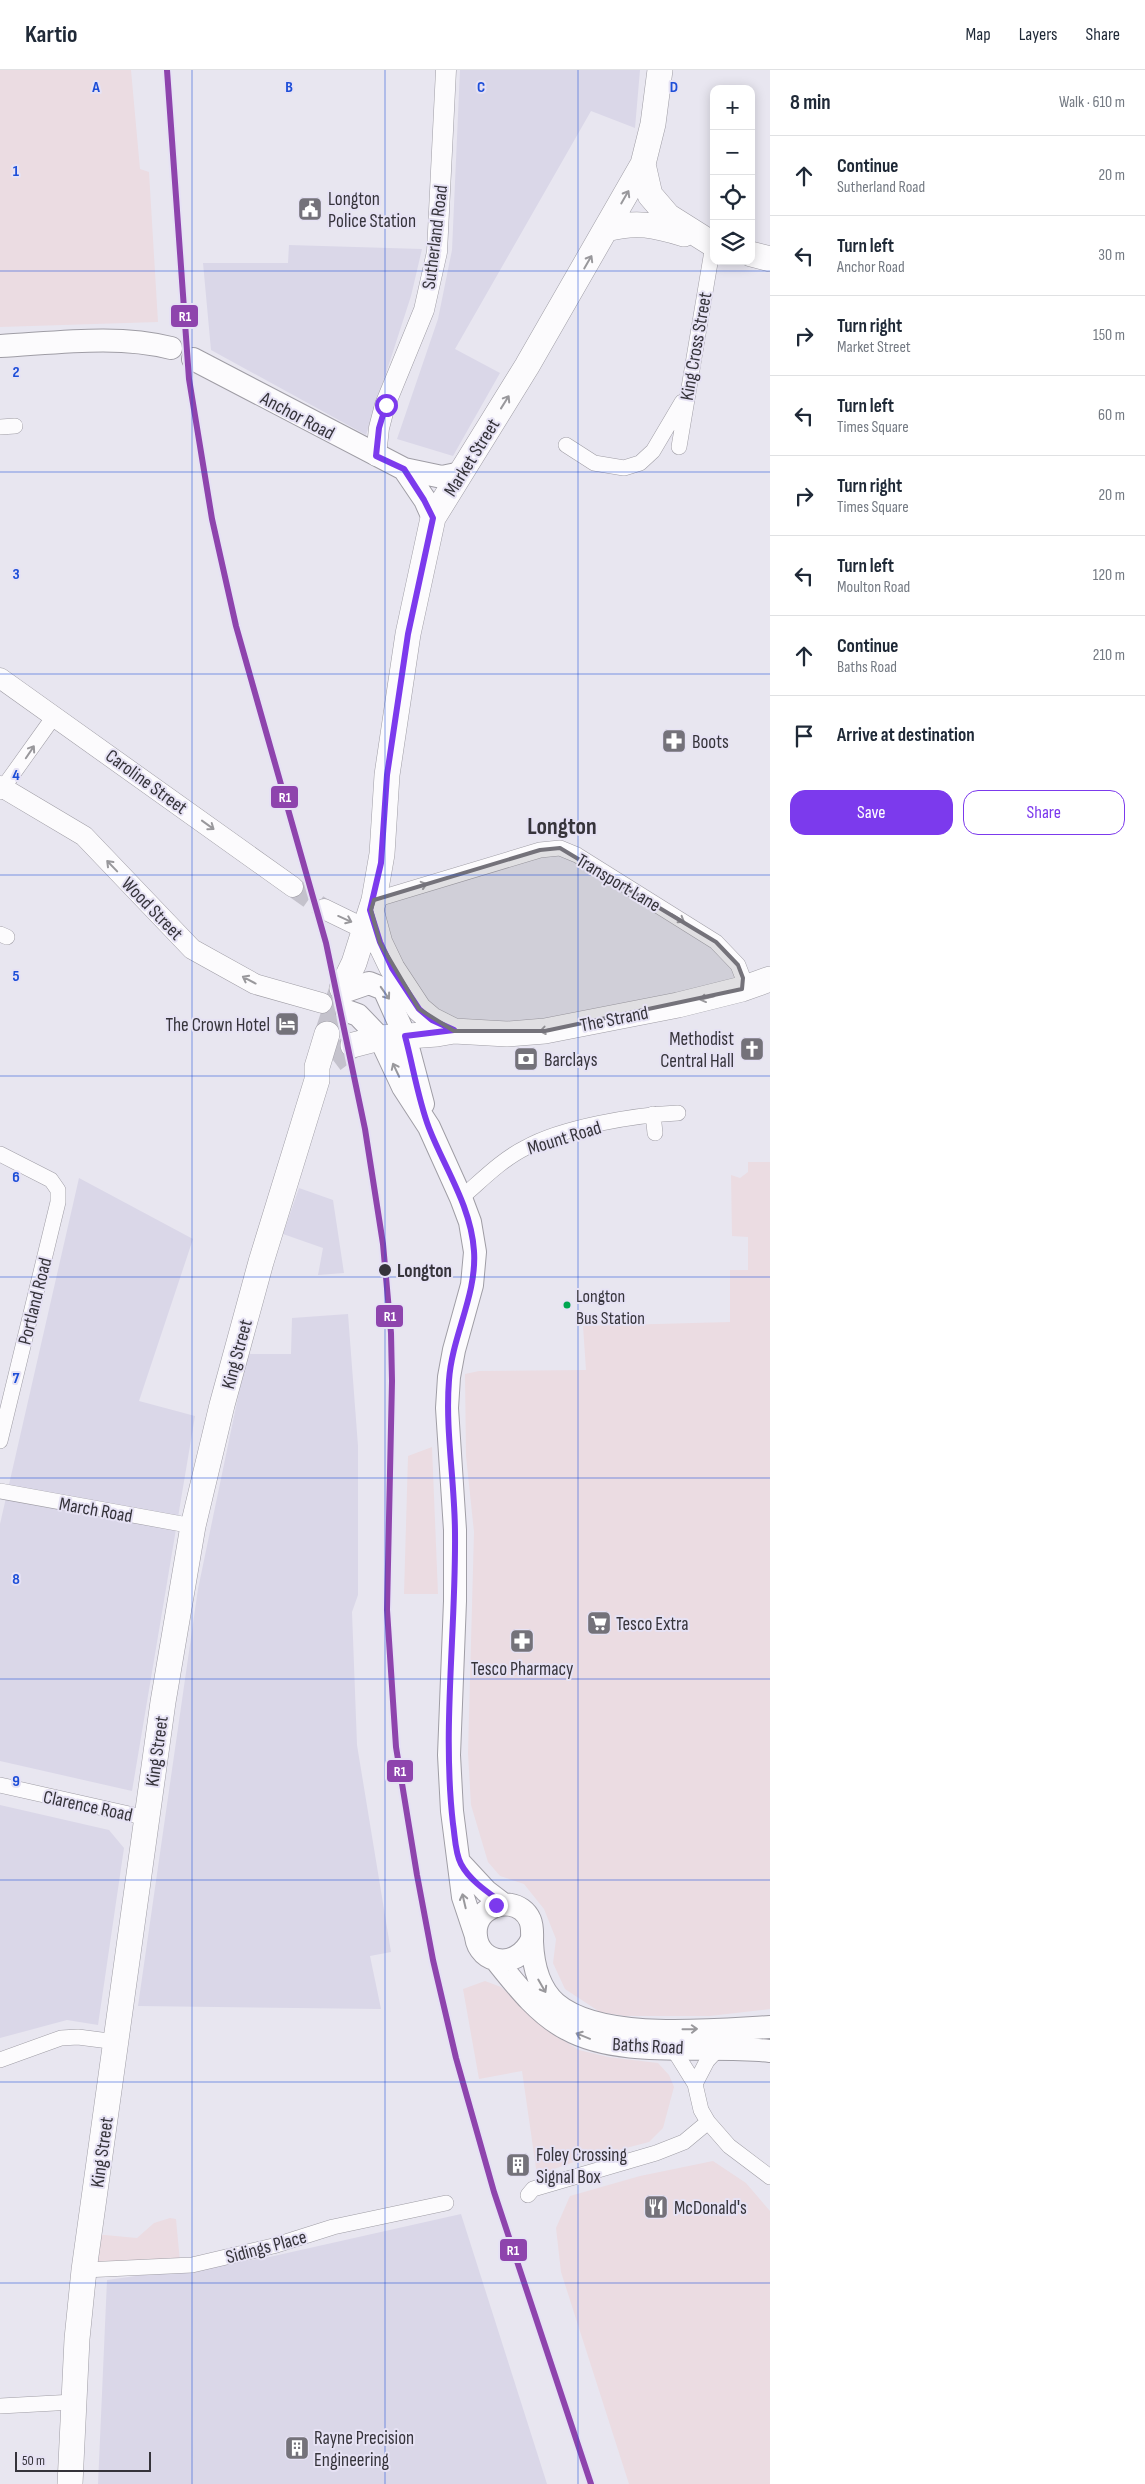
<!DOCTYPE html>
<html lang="en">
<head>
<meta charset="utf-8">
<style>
  body { margin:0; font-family:"Sofia Sans Condensed",sans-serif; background:#f6f6f7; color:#1f2937 }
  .controls { position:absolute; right:15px; top:15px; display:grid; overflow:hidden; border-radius:10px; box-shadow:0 2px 12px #0003 }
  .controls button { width:45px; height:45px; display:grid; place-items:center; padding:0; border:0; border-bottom:1px solid #e0e1e3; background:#fff; color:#1f2937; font:25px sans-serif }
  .scale { position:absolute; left:15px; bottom:12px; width:136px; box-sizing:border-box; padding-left:5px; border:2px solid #36343b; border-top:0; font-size:14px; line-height:18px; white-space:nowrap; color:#36343b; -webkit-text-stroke:4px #e6e2f4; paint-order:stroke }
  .stop { position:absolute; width:15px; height:15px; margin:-11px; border:4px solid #7c3aed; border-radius:50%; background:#fff }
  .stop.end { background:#7c3aed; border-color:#fff; box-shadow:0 1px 5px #0008 }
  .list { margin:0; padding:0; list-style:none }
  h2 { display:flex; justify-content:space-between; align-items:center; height:65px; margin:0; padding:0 20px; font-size:21px }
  h2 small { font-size:16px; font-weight:400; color:#747a83 }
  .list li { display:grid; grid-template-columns:32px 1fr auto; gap:15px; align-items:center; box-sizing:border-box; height:80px; padding:0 20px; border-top:1px solid #e0e1e3 }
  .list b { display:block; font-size:19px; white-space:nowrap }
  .list p { margin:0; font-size:16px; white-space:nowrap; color:#747a83 }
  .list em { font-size:16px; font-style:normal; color:#747a83 }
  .actions { display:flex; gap:10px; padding:15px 20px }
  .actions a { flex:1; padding:11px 0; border:1px solid #7c3aed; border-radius:15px; text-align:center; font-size:18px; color:#7c3aed }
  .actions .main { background:#7c3aed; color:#fff }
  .icon { flex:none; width:28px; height:28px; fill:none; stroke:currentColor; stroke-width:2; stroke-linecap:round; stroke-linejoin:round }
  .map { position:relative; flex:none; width:770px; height:2414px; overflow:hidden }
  header { display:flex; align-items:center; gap:30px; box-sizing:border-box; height:70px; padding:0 25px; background:#fff; border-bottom:1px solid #e0e1e3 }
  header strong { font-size:24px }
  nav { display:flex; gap:28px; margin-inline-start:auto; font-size:18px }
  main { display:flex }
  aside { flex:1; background:#fff }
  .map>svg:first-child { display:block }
  .commercial { fill:#ebdce2 }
  .industrial { fill:#dad7e8 }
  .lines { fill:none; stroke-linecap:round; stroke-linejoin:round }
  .tertiary-tunnel { stroke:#c4c2cc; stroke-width:20; stroke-dasharray:20 10; stroke-linecap:butt }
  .primary-tunnel { stroke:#c4c2cc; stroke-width:25; stroke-dasharray:25 12; stroke-linecap:butt }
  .minor-casing { stroke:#9f9da5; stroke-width:16 }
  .tertiary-casing { stroke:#9f9da5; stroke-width:21 }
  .secondary-casing { stroke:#9f9da5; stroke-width:24 }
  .primary-casing { stroke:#9f9da5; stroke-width:26 }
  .minor { stroke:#fcfbfd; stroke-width:15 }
  .tertiary { stroke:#fcfbfd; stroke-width:20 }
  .secondary { stroke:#fcfbfd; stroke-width:22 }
  .primary { stroke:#fcfbfd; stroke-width:25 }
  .rail-1-casing { stroke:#e6e2f4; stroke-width:10 }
  .rail-1 { stroke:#8e44ad; stroke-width:6 }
  .oneway { stroke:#99989c }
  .route { stroke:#7c3aed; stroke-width:6 }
  .marked { fill:#74727a; fill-opacity:0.2; stroke:#74727a; stroke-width:4; stroke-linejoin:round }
  .grid { fill:none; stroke:#1d4ed8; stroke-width:1; stroke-opacity:0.55 }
  .stop-dot { fill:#36343b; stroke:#e6e2f4; stroke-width:2 }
  .bus-dot { fill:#00a651; stroke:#e6e2f4; stroke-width:2 }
  .labels { text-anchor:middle; stroke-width:4; stroke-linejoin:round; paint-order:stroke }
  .bus-label { font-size:18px; fill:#36343b; stroke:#e6e2f4; text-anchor:start }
  .poi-label { font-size:19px; fill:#36343b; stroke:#e6e2f4; text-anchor:start }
  .street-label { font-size:19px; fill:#36343b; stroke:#e6e2f4 }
  .stop-label { font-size:19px; font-weight:bold; fill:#36343b; stroke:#e6e2f4; text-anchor:start }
  .district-label { font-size:24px; font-weight:bold; fill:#36343b; stroke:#e6e2f4 }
  .grid-label { font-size:16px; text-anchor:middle; font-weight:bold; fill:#1d4ed8; stroke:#e6e2f4; stroke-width:4; stroke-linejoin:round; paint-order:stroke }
  .line-badge { stroke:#e6e2f4; stroke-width:2 }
  .badge-label { font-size:14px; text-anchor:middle; font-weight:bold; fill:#fff }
</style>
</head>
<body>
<header>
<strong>Kartio</strong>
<nav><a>Map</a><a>Layers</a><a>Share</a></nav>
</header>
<main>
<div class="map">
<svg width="770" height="2414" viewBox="0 0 770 2414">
  <rect width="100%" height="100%" fill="#e8e6f0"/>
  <!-- commercial -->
  <path class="commercial" d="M0 0H131L140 99 149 102 158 252 0 257Z
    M748 1092H770V1939L710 1946H625L600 1942 565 1919 553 1893 556 1869 544 1839 524 1814 500 1806 488 1792 471 1735 468 1683 474 1462 466 1386 465 1304 479 1301 586 1300 583 1256 730 1252V1200H748V1167L732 1166 731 1105 740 1108 748 1102Z
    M432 1377 438 1524H404L408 1386Z
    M485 1911 501 1917 551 1963 579 1980 608 1987 658 1993 669 2005 674 2017 663 2058 649 2072 577 2091 537 2105 522 2001 479 2009 463 1919Z
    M713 2091 746 2113 770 2141V2414H629L561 2202 556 2158 570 2126 640 2106Z
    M170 2148 176 2149 180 2192 98 2193 94 2164 137 2168 154 2153Z"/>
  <!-- industrial -->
  <path class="industrial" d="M460 0H640L635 58 591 41 455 279 500 303 453 386 397 369 438 249 452 180Z
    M289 175 422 179 411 226 366 365 211 280 203 193H288Z
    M79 1108 193 1169 139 1331 195 1346 132 1721 0 1691V1454Z
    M299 1118 333 1130 344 1203 318 1205 323 1178 283 1164Z
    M348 1244 358 1376V1525L352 1542 357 1675 391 1882 370 1886 381 1939 138 1936 198 1519 247 1284H291L292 1248Z
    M0 1735 109 1760 124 1778 98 1955 67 1950 0 1968Z
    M461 2144 547 2414H98L107 2210 265 2188Z"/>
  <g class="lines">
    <!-- tertiary-tunnel -->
    <path class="tertiary-tunnel" d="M293 817 324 839
      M322 933 336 938"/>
    <!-- primary-tunnel -->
    <path class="primary-tunnel" d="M327 964 342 918
      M333 990 353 975"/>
    <defs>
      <path id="minor" d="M0 357 15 356
        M566 375 594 393 624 398 640 393 653 381 682 332
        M679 377 713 175
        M0 722 55 645
        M374 830 540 780 560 778 577 785 716 872 738 895 743 908 742 919
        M0 864 7 867
        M653 1044 655 1063
        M0 1084 51 1110 58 1120V1132L0 1371
        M461 1128C481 1111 501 1090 525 1078 562 1057 635 1045 678 1043
        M0 1421 193 1456
        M0 1715 147 1748
        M672 1977 695 2014 701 2040 708 2052 729 2076 770 2107
        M0 1990 61 1968 78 1967 117 1972
        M695 2014 707 1991 720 1977
        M528 2125 533 2119 656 2083 684 2072 708 2052
        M84 2200 192 2195 273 2176 333 2157 446 2133
        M0 2336 74 2332"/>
      <path id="tertiary" d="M376 386 379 358 385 335 424 240 437 182 446 0
        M0 608 293 817
        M0 716 84 766 192 879 255 914 322 933
        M324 839 365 859"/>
      <path id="secondary" d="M0 276C55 273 118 264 171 278
        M193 289 404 399 442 407 461 403
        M404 399 425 430 433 448
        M343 922 369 913 384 919 405 966 423 1034
        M347 941 358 945 380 968 403 1017 429 1057 461 1128 470 1152 475 1182 472 1215 454 1280 449 1307 447 1338 455 1460V1531L449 1685 452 1741 463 1827 476 1866
        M460 1793 486 1821 503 1834
        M532 1869C516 1904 472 1893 476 1858 477 1852 480 1846 485 1842 499 1830 522 1832 530 1850 533 1857 532 1865 532 1872 533 1895 538 1918 556 1934 601 1972 712 1960 770 1957
        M496 1890C516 1915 538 1944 567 1959 621 1989 707 1974 770 1981"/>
      <path id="primary" d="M643 94 650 125 668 146 714 175
        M606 159C637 151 654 155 684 164
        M751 184 770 189
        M371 840 380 873 392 898 419 939 432 950 454 961
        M342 918 354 893 374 830 382 784 387 705 408 564 433 448 527 296 643 94 653 54 660 0
        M353 975 380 968 437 964 454 961 507 964 545 961 678 935 742 919 770 909
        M70 2414 77 2269 84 2200 163 1632 193 1456 222 1335 261 1192 317 1010V997L327 964"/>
    </defs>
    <!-- minor casing -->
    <use href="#minor" class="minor-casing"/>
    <!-- tertiary casing -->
    <use href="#tertiary" class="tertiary-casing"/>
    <!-- secondary casing -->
    <use href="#secondary" class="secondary-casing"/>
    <!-- primary casing -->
    <use href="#primary" class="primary-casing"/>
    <!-- minor -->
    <use href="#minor" class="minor"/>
    <!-- tertiary -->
    <use href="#tertiary" class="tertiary"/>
    <!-- secondary -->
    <use href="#secondary" class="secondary"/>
    <!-- primary -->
    <use href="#primary" class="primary"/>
    <defs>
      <path id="rail-1" d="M167 0 189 309 212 449 236 556 326 873 365 1059 383 1174 391 1263 392 1311 387 1540 396 1677 417 1805 433 1890 456 1988 494 2122 591 2414"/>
    </defs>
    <!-- rail-1 casing -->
    <use href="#rail-1" class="rail-1-casing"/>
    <!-- rail-1 -->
    <use href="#rail-1" class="rail-1"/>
  </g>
  <!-- one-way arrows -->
  <defs><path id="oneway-shaft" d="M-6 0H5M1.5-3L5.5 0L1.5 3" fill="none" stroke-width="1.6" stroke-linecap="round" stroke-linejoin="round" transform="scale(1.25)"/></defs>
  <g class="oneway">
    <use href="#oneway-shaft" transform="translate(625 127) rotate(-60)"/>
    <use href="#oneway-shaft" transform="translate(588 192) rotate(-60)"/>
    <use href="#oneway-shaft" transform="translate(505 332) rotate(-58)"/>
    <use href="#oneway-shaft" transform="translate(30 682) rotate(-56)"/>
    <use href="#oneway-shaft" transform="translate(208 755) rotate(36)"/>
    <use href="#oneway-shaft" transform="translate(112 796) rotate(-134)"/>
    <use href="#oneway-shaft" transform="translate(420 816) rotate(-17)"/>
    <use href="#oneway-shaft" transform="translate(678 848) rotate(32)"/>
    <use href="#oneway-shaft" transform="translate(345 849) rotate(24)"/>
    <use href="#oneway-shaft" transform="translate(249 910) rotate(-152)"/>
    <use href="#oneway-shaft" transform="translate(385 923) rotate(55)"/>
    <use href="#oneway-shaft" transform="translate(707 928) rotate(167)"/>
    <use href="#oneway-shaft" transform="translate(547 960) rotate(171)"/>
    <use href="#oneway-shaft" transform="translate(396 1000) rotate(-115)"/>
    <use href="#oneway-shaft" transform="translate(464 1831) rotate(-103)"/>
    <use href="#oneway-shaft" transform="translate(542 1916) rotate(60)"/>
    <use href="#oneway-shaft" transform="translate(690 1959) rotate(-1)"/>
    <use href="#oneway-shaft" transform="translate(583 1966) rotate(-158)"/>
  </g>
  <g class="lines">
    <!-- route -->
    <path class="route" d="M386 335 379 358 376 386 404 399 424 430 433 448 408 564 387 705 381 793 370 840 380 872 392 898 419 939 432 950 454 960 405 966C413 996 418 1029 429 1058 445 1099 471 1136 474 1181 477 1225 452 1266 449 1310 445 1361 455 1412 455 1464 456 1560 442 1659 453 1754 455 1766 455 1783 461 1794 470 1811 489 1823 504 1834L496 1835"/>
  </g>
  <!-- marked area -->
  <path class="marked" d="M560 778 716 872 738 895 743 908 742 919 545 961H454L419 939 380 873 371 840 374 830 540 780Z"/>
  <!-- grid -->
  <path class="grid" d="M192 0V2414M385 0V2414M578 0V2414M0 201H770M0 402H770M0 604H770M0 805H770M0 1006H770M0 1207H770M0 1408H770M0 1609H770M0 1810H770M0 2012H770M0 2213H770"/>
  <!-- icons -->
  <defs>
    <symbol id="civic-square" viewBox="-11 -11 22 22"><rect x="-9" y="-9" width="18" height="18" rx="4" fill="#74727a" stroke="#e6e2f4"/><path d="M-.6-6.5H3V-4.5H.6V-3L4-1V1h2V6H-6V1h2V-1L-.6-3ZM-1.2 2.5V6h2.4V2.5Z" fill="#fff"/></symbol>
    <symbol id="pharmacy-square" viewBox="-11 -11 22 22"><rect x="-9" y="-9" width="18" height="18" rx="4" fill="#74727a" stroke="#e6e2f4"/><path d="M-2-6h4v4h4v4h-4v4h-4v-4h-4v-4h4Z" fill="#fff"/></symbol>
    <symbol id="hotel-square" viewBox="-11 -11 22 22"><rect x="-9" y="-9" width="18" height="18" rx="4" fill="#74727a" stroke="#e6e2f4"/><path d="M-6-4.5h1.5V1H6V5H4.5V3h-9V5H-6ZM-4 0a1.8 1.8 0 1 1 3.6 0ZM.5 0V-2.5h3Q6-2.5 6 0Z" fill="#fff"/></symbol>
    <symbol id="church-square" viewBox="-11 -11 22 22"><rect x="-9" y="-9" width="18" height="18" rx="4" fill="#74727a" stroke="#e6e2f4"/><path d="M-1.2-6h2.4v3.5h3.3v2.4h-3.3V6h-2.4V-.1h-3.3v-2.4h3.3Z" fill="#fff"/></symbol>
    <symbol id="bank-square" viewBox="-11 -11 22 22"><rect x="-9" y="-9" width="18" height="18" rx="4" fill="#74727a" stroke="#e6e2f4"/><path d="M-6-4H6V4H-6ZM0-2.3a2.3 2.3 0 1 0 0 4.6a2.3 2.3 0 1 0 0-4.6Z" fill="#fff"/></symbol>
    <symbol id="supermarket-square" viewBox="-11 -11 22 22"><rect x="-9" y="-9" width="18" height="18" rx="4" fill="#74727a" stroke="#e6e2f4"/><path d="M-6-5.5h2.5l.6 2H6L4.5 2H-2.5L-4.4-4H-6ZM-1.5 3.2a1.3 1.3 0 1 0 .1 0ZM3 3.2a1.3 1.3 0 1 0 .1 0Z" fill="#fff"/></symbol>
    <symbol id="building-square" viewBox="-11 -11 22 22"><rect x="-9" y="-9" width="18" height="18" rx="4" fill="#74727a" stroke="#e6e2f4"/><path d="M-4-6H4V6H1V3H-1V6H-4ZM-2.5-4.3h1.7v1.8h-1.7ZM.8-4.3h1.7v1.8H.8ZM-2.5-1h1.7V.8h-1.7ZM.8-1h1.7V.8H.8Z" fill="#fff"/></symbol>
    <symbol id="restaurant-square" viewBox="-11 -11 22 22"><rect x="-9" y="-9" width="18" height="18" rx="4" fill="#74727a" stroke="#e6e2f4"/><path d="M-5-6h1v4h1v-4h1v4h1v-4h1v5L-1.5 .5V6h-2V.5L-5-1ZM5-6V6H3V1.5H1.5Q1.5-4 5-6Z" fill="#fff"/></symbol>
  </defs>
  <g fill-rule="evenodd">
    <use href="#civic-square" x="296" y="125" width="28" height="28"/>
    <use href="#pharmacy-square" x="660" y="657" width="28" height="28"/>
    <use href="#hotel-square" x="273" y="940" width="28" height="28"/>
    <use href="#church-square" x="738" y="965" width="28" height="28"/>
    <use href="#bank-square" x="512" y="975" width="28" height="28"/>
    <use href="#supermarket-square" x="585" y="1539" width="28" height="28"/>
    <use href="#pharmacy-square" x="508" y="1557" width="28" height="28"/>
    <use href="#building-square" x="504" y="2081" width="28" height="28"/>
    <use href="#restaurant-square" x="642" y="2123" width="28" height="28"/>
    <use href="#building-square" x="283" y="2364" width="28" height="28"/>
  </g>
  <!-- markers -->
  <circle class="stop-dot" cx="385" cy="1200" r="7"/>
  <circle class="bus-dot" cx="567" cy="1235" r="4.5"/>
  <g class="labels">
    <!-- bus labels -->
    <g class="bus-label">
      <text x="576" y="1232">Longton<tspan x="576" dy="22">Bus Station</tspan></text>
    </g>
    <!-- poi labels -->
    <g class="poi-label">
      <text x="328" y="135">Longton<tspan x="328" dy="22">Police Station</tspan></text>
      <text x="692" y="678">Boots</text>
      <text x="270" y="961" text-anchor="end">The Crown Hotel</text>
      <text x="734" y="975" text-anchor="end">Methodist<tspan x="734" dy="22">Central Hall</tspan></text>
      <text x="544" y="996">Barclays</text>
      <text x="616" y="1560">Tesco Extra</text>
      <text x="522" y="1605" text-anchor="middle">Tesco Pharmacy</text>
      <text x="536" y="2091">Foley Crossing<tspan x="536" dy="22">Signal Box</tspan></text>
      <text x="674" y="2144">McDonald's</text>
      <text x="314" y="2374">Rayne Precision<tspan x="314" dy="22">Engineering</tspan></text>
    </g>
    <!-- street labels -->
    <g class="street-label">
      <text transform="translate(434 167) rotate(-83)" y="7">Sutherland Road</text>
      <text transform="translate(695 276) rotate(-80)" y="7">King Cross Street</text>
      <text transform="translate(298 345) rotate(28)" y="7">Anchor Road</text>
      <text transform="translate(471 387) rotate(-58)" y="7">Market Street</text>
      <text transform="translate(147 711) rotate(36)" y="7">Caroline Street</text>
      <text transform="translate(619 812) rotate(31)" y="7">Transport Lane</text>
      <text transform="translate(153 838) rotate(46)" y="7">Wood Street</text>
      <text transform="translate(614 948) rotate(-11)" y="7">The Strand</text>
      <text transform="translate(564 1067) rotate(-17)" y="7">Mount Road</text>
      <text transform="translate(34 1231) rotate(-76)" y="7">Portland Road</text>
      <text transform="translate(236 1284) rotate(-75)" y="7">King Street</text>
      <text transform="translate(96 1439) rotate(10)" y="7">March Road</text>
      <text transform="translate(156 1681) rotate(-82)" y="7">King Street</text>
      <text transform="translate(88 1735) rotate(12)" y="7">Clarence Road</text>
      <text transform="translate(648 1975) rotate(3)" y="7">Baths Road</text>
      <text transform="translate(101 2082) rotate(-82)" y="7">King Street</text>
      <text transform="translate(266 2176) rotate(-15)" y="7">Sidings Place</text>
    </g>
    <!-- stop labels -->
    <g class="stop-label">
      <text x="397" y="1207">Longton</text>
    </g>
    <!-- district labels -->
    <g class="district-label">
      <text x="562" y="764">Longton</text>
    </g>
  </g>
  <g class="grid-label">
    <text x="96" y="22">A</text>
    <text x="289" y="22">B</text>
    <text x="481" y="22">C</text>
    <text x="674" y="22">D</text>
    <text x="16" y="106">1</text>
    <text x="16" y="307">2</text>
    <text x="16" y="509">3</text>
    <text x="16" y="710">4</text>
    <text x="16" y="911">5</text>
    <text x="16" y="1112">6</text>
    <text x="16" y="1313">7</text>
    <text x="16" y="1514">8</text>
    <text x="16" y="1716">9</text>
  </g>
  <g class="line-badge">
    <rect x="170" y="234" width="29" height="24" rx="5" fill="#8e44ad"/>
    <rect x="270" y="715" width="29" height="24" rx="5" fill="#8e44ad"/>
    <rect x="375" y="1234" width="29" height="24" rx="5" fill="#8e44ad"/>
    <rect x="386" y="1689" width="28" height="24" rx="5" fill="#8e44ad"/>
    <rect x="499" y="2168" width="29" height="24" rx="5" fill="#8e44ad"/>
  </g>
  <g class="badge-label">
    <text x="185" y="251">R1</text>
    <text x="285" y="732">R1</text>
    <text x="390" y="1251">R1</text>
    <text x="400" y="1706">R1</text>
    <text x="513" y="2185">R1</text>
  </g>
</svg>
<div class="controls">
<button>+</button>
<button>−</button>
<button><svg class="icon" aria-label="locate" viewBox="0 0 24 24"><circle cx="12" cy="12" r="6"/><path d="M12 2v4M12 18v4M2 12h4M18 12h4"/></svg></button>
<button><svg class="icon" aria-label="layers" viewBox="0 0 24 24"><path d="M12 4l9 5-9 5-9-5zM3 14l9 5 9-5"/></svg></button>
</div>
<div class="scale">50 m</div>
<div class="stop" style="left:386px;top:335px"></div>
<div class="stop end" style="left:496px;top:1835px"></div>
</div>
<aside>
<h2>8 min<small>Walk · 610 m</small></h2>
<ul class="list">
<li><svg class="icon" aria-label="ahead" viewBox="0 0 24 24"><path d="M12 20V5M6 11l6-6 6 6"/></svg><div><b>Continue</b><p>Sutherland Road</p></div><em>20 m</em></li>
<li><svg class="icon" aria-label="left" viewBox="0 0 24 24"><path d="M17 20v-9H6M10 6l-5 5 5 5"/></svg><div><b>Turn left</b><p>Anchor Road</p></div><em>30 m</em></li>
<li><svg class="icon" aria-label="right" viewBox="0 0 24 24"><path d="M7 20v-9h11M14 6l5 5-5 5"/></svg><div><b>Turn right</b><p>Market Street</p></div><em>150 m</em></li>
<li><svg class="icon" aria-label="left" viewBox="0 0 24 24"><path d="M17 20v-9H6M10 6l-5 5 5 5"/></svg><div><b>Turn left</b><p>Times Square</p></div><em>60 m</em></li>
<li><svg class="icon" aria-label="right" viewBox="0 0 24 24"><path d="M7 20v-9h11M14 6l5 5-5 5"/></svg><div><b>Turn right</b><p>Times Square</p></div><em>20 m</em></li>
<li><svg class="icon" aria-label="left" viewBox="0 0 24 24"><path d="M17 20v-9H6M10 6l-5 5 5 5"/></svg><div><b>Turn left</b><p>Moulton Road</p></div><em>120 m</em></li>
<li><svg class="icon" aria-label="ahead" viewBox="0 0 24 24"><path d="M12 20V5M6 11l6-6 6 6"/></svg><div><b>Continue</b><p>Baths Road</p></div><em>210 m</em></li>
<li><svg class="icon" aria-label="arrive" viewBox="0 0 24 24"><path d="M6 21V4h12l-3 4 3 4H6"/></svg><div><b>Arrive at destination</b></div></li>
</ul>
<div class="actions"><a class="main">Save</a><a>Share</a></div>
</aside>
</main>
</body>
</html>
